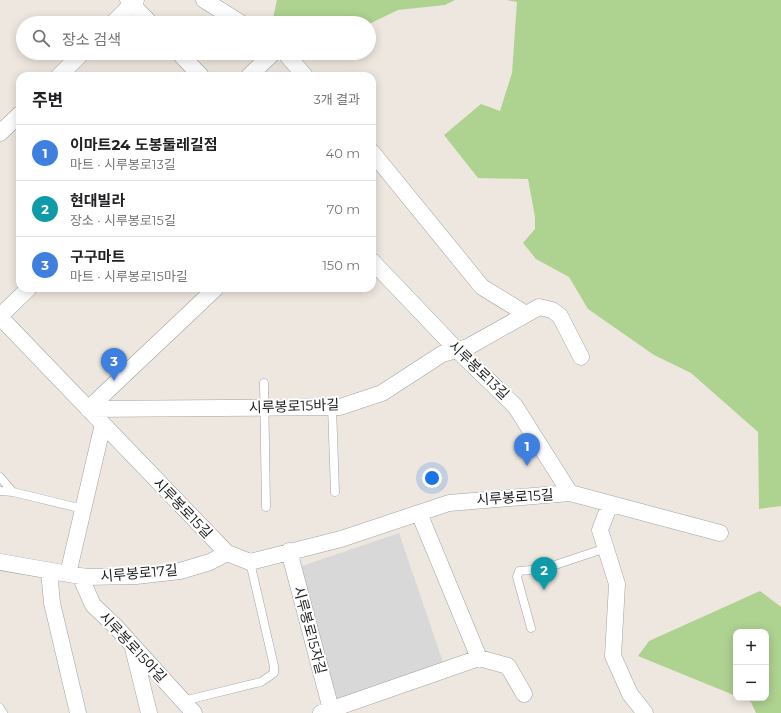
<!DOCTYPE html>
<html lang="ko">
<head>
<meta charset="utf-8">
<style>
  body { margin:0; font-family:Montserrat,"Noto Sans KR",sans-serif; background:#f2f2f2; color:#202124 }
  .controls { position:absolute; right:12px; bottom:12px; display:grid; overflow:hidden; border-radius:8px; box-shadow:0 2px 10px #0003 }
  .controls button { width:36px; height:36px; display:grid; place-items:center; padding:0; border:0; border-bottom:1px solid #e0e0e0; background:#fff; color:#202124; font:20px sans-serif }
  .you { position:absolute; left:432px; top:478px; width:14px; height:14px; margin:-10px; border:3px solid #fff; border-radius:50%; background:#1a73e8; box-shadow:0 0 0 6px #1a73e833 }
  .badge { display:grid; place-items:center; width:26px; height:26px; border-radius:50%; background:#0f766e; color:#fff; font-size:13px; font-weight:700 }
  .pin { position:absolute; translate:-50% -33px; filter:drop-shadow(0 1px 2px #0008) }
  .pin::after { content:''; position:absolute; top:21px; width:14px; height:12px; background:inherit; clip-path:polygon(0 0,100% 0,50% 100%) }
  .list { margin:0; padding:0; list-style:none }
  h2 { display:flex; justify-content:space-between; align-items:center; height:52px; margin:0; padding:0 16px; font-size:17px }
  h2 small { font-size:13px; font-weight:400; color:#757577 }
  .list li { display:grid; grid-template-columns:26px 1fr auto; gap:12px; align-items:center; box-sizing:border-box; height:56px; padding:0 16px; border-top:1px solid #e0e0e0 }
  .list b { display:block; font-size:15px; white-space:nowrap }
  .list p { margin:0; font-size:13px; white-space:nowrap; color:#757577 }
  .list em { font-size:13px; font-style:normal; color:#757577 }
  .icon { flex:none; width:22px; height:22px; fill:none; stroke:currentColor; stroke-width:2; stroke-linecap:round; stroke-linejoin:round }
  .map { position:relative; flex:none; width:781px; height:713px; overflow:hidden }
  .search { position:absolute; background:#fff; box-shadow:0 2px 10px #0003; left:16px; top:16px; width:360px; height:44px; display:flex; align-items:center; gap:10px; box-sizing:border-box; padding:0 14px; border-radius:22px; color:#757577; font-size:15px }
  .panel { position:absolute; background:#fff; box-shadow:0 2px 10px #0003; left:16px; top:72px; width:360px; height:220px; border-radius:12px }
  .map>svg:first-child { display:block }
  .residential { fill:#d9d8d8 }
  .forest { fill:#aed290 }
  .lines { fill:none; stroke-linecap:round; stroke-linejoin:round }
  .lane-casing { stroke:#a2a2a2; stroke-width:9 }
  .street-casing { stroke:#a2a2a2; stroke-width:17 }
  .lane { stroke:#fff; stroke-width:8 }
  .street { stroke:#fff; stroke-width:16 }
  .labels { text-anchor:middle; stroke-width:4; stroke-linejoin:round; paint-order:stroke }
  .street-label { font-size:14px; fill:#1b1b1b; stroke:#fff }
</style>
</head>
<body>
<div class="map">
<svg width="781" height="713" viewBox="0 0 781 713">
  <rect width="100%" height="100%" fill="#eee7df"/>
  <!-- residential -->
  <path class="residential" d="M399 533 444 665 336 705 299 567Z"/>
  <!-- forest -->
  <path class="forest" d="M277 0H455L445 5 398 10 369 24 272 23Z
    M507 0H781V506L759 509 758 432 691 373 654 355 588 309 569 277 536 259 523 243 535 229V217L528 179 478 178 444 135 481 104 500 111 512 73 517 2Z
    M760 591 781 607V713H756L751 702 741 698H766V632H736V696L638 656 649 641Z"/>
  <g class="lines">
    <defs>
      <path id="lane" d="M264 383 266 507
        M332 407 335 492
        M0 477 13 492
        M0 491 13 492 83 509
        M531 628 517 577 519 571 543 569 606 548
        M183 701 261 682 274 673V666L250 562
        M0 708 3 713"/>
      <path id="street" d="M128 0 150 23
        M204 0 241 23
        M113 23 136 0
        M179 53 201 76
        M285 53 305 76
        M59 76 82 53
        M249 76 273 53
        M0 133 20 114
        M372 152 482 287 526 314
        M372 261 457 350 515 406 570 493
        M0 316 29 288
        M0 317 227 553 250 562 341 539 449 503 570 493 720 533
        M88 409 340 407 382 393 442 354 468 347 539 307 552 310 560 316 581 357
        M88 409 216 288
        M610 504 600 530 617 584 613 656 630 694 645 713
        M419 513 479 658 508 666 524 694
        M289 551 332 713
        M0 562 86 577 136 576 180 571 210 562 227 553
        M49 571 52 603 78 713
        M68 574 103 424
        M80 576 93 605 116 627 194 713
        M133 648 149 713
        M321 713 479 658"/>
    </defs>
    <!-- lane casing -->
    <use href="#lane" class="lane-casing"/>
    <!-- street casing -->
    <use href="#street" class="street-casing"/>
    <!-- lane -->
    <use href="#lane" class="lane"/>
    <!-- street -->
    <use href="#street" class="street"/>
  </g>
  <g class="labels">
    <!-- street labels -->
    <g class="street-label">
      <text transform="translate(479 370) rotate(44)" y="5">시루봉로13길</text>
      <text transform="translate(294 406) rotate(-2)" y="5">시루봉로15바길</text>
      <text transform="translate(515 497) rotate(-4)" y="5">시루봉로15길</text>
      <text transform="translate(183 508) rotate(46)" y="5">시루봉로15길</text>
      <text transform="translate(139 573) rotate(-5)" y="5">시루봉로17길</text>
      <text transform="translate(310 630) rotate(75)" y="5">시루봉로15자길</text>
      <text transform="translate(133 647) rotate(47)" y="5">시루봉로15아길</text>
    </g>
  </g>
</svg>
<div class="controls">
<button>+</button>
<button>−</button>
</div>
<div class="you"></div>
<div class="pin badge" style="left:527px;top:466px;background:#3f7fe0">1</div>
<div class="pin badge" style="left:544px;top:590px;background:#0f9aa8">2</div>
<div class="pin badge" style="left:114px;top:381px;background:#3f7fe0">3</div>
<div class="search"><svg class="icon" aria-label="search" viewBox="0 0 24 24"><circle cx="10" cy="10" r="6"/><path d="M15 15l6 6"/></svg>장소 검색</div>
<section class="panel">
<h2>주변<small>3개 결과</small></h2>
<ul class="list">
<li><span class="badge" style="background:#3f7fe0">1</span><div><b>이마트24 도봉둘레길점</b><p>마트 · 시루봉로13길</p></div><em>40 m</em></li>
<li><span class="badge" style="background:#0f9aa8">2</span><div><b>현대빌라</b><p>장소 · 시루봉로15길</p></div><em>70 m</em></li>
<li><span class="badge" style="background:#3f7fe0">3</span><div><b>구구마트</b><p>마트 · 시루봉로15마길</p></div><em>150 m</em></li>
</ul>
</section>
</div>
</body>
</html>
